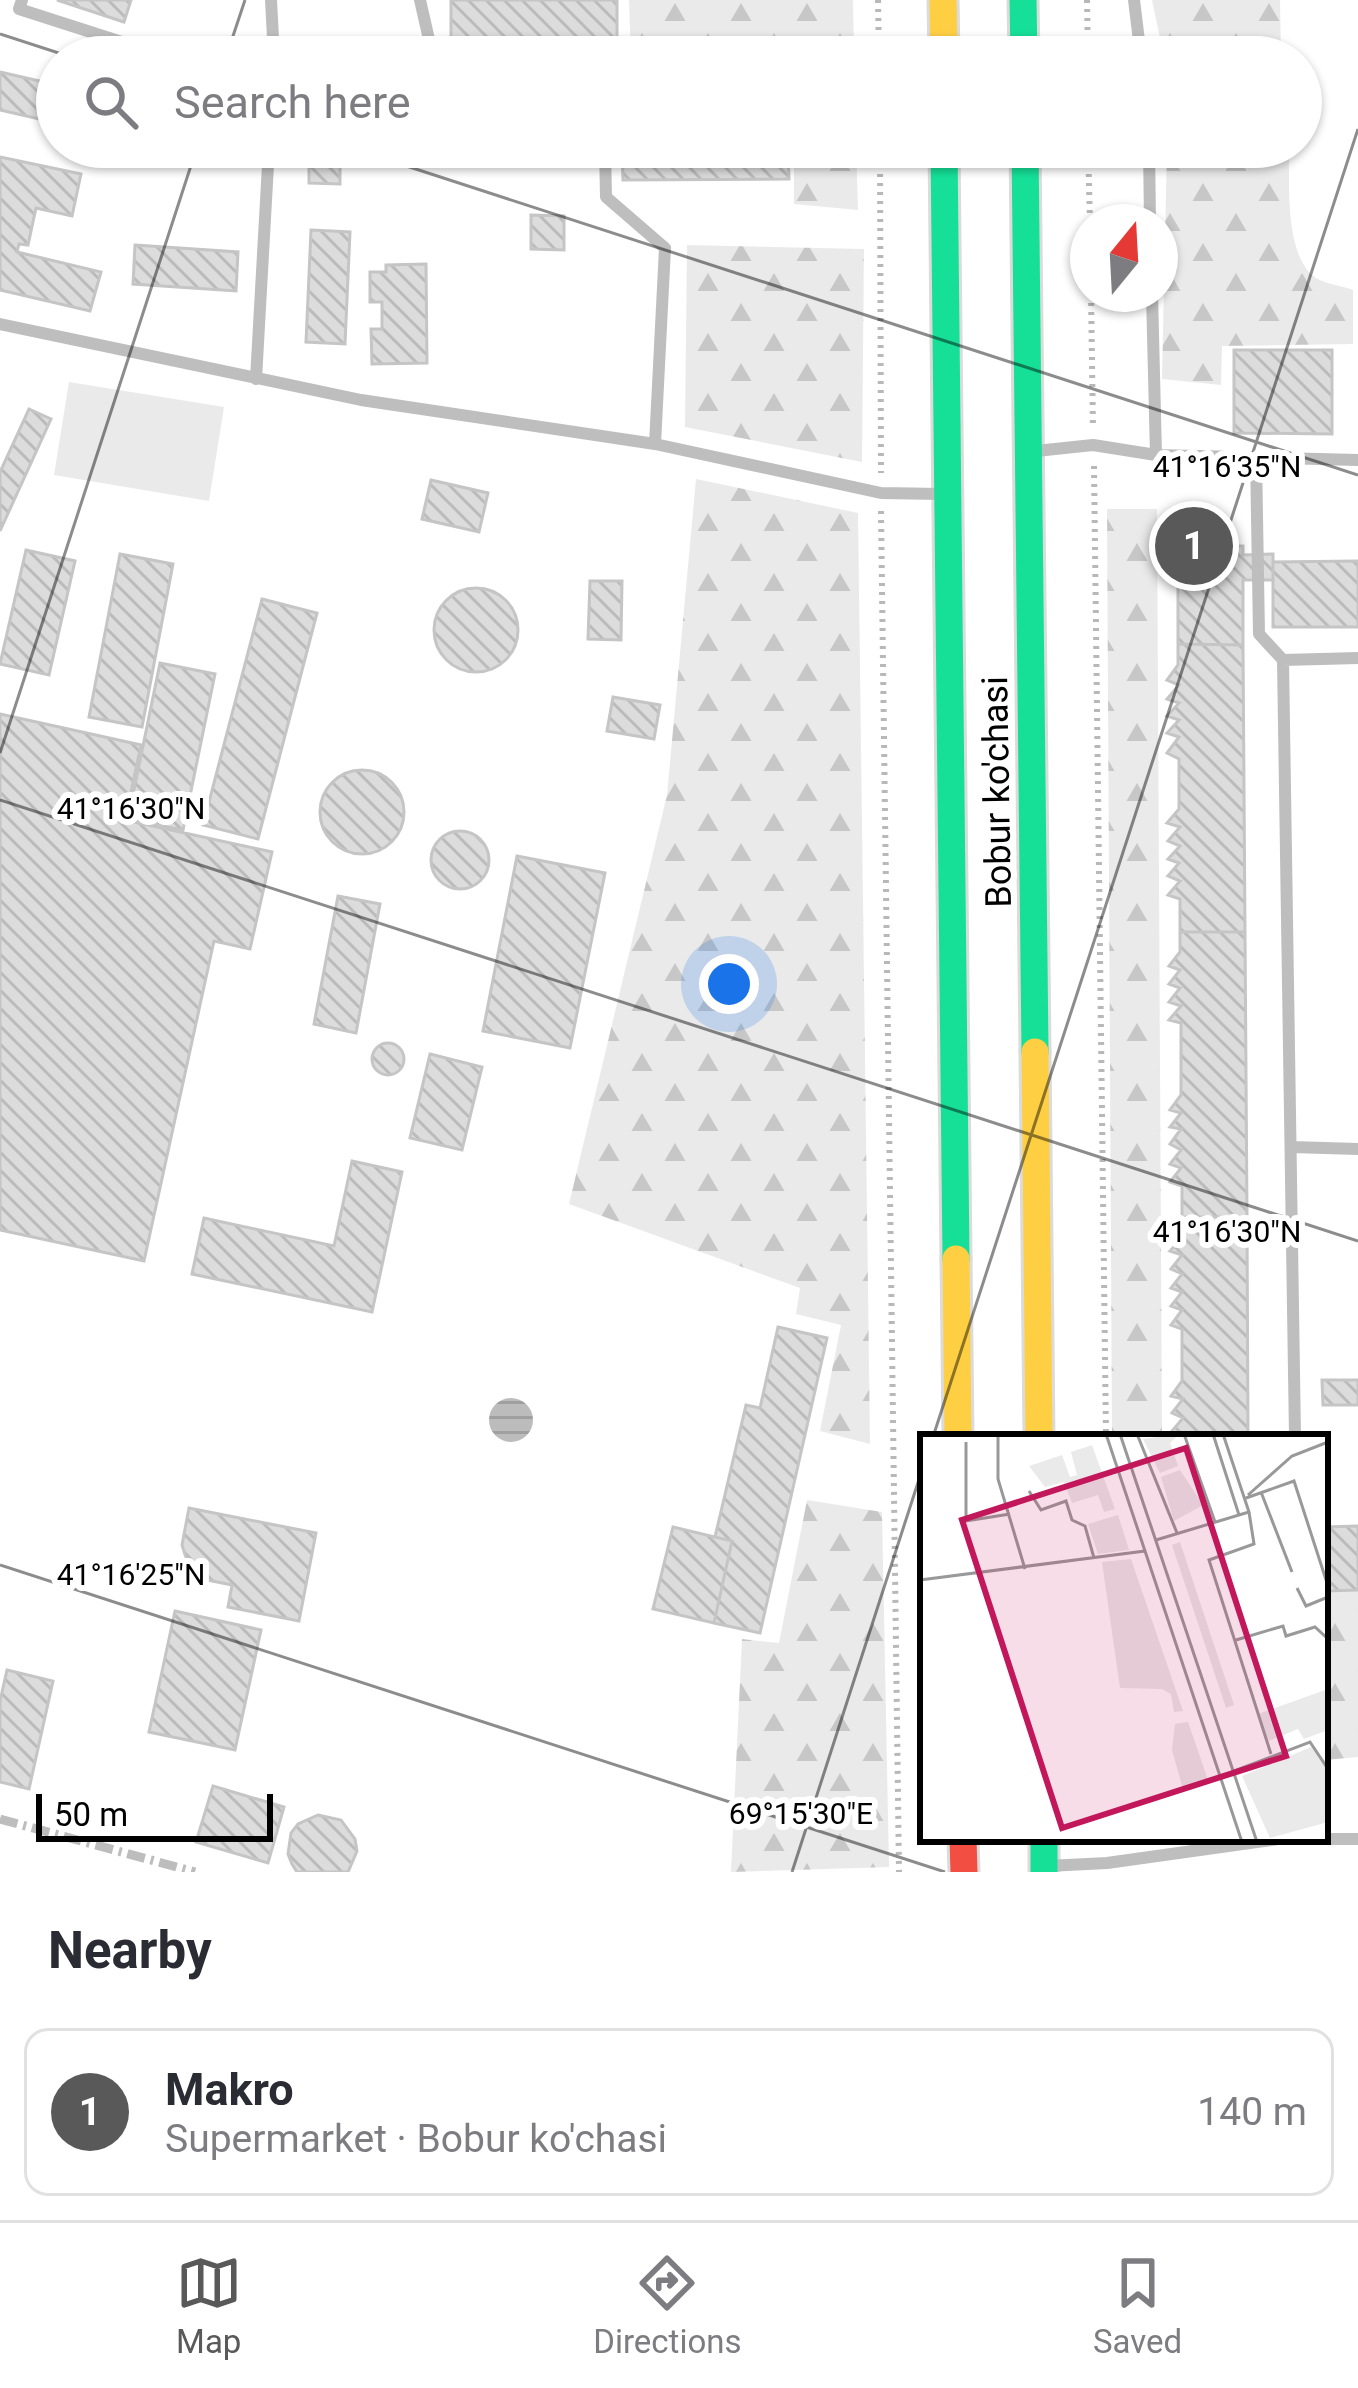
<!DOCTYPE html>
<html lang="en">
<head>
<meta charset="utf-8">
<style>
  body { margin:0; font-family:Roboto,sans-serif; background:#f2f2f3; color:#2b2b33 }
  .compass { position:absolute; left:1070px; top:204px; width:108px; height:108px; border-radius:50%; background:#fff; box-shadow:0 3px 9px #0004; rotate:18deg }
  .scale { position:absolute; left:36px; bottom:30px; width:237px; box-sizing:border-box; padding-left:12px; border:6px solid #000; border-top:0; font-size:33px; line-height:42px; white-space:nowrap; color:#000; -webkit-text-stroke:9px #fff; paint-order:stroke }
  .you { position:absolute; left:729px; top:984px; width:42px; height:42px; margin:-30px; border:9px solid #fff; border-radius:50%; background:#1a73e8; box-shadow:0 0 0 18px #1a73e833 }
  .badge { display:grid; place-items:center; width:78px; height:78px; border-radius:50%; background:#595959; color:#fff; font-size:39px; font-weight:700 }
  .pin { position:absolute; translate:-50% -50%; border:6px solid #fff; box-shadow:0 3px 12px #0006 }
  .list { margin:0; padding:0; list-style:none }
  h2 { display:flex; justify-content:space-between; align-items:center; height:156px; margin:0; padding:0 48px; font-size:51px }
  h2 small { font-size:39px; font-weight:400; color:#7c7c81 }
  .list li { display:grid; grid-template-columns:78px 1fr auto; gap:36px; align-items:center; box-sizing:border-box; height:168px; margin:0 24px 24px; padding:0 24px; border:3px solid #e1e1e2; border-radius:24px }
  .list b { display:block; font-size:45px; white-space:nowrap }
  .list p { margin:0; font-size:39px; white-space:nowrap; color:#7c7c81 }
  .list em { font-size:39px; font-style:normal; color:#7c7c81 }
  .icon { flex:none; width:66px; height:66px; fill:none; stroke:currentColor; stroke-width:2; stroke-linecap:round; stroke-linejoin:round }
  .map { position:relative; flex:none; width:1358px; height:1872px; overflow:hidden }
  .search { position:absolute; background:#fff; box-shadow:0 3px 9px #0004; left:36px; right:36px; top:36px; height:132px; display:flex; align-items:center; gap:30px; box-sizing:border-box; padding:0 42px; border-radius:66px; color:#7c7c81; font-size:45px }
  .sheet { height:348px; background:#fff }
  nav { display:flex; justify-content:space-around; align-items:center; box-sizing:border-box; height:168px; border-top:3px solid #e1e1e2; background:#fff; font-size:33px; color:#7c7c81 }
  nav a { display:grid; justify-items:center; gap:6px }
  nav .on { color:#595959 }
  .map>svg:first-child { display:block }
  .forest { fill:url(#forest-firs) }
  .garden { fill:#eaeaea }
  .water { fill:url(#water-rules) }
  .building { fill:url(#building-back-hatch); stroke:#c5c5c5; stroke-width:3 }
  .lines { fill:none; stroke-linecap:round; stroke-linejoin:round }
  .fast-casing { stroke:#dbdbdb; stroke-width:33 }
  .slow-casing { stroke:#dbdbdb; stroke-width:33 }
  .jam-casing { stroke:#dbdbdb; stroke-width:33 }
  .path { stroke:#b8b8b8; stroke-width:6; stroke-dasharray:3 6; stroke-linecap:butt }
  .lane { stroke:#bebebe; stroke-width:12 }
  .fast { stroke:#16e098; stroke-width:27 }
  .slow { stroke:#ffcf43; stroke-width:27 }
  .jam { stroke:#f24e42; stroke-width:27 }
  .rail { stroke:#bdbdbd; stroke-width:9; stroke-dasharray:18 6 3 6; stroke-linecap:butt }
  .ticks { fill:none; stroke:#000; stroke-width:3; stroke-opacity:0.45 }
  .labels { text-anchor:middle; stroke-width:12; stroke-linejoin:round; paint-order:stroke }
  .street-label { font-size:36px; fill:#000; stroke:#fff }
  .inset-road { fill:none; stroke:#999; stroke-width:3 }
  .view { fill:#c2185b; fill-opacity:0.15; stroke:#c2185b; stroke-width:6 }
  .inset-edge { fill:none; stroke:#000; stroke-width:6 }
  .ticks-label { font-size:30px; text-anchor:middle; fill:#000; stroke:#fff; stroke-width:12; stroke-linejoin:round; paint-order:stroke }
</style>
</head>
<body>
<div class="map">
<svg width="1358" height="1872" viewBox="0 0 1358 1872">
  <defs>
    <pattern id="forest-firs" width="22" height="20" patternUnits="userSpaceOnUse" patternTransform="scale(3)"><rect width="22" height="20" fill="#eaeaea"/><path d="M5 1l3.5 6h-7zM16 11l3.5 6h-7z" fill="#c7c7c7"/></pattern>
    <pattern id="water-rules" width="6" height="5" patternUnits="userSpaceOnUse" patternTransform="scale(3)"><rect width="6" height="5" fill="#bcbcbc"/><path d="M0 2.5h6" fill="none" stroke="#a0a0a0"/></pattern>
    <pattern id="building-back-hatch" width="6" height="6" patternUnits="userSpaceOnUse" patternTransform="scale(3)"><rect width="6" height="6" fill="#dcdcdc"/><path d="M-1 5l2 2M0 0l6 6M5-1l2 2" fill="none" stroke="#bbb"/></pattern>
  </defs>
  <rect width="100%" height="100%" fill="#fff"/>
  <!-- forest -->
  <path class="forest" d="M629 0H853L854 57H631Z
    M1152 0H1280L1281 57H1164Z
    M794 147H856L858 210 794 204Z
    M1167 147H1289C1290 182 1283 255 1316 278 1325 284 1343 286 1353 290V344L1222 346 1221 385 1162 379Z
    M687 245 864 249 862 462 685 427Z
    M696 479 858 513 870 1444 820 1431 841 1325 796 1314 800 1288 569 1204 667 795Z
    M1107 509H1157L1162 1437H1112Z
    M807 1500 882 1512 889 1867 731 1872 742 1639 779 1643Z
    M1325 1590H1358V1757L1325 1760Z"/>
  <!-- garden -->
  <path class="garden" d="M69 382 224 407 209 501 54 475Z"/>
  <!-- water -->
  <path class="water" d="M489 1420a22 22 0 1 1 44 0a22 22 0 1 1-44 0Z"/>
  <!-- building -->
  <path class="building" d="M57 0H131L124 22Z
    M451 0H617V52H451Z
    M0 72 57 85V123L0 110Z
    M309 147H340V184L309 183Z
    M622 147H788L789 179 623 180Z
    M0 157 81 174 72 216 36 208 28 245 19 244 17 252 101 272 90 311 0 290Z
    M531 215 564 216V250L531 249Z
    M311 230 350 232 345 344 306 342Z
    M135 245 238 252 236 291 133 284Z
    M426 264 427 363 372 364 371 329H382V302H370V272H386V265Z
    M1234 350H1332V434L1234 433Z
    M29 409 51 419 0 531V472Z
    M431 480 488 493 479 532 422 519Z
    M1178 546H1243V555L1273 554V580H1243V645L1178 644Z
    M26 550 75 561 49 675 0 664Z
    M120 554 173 564 142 727 89 717Z
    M1358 561V627H1273V562Z
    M590 581H622L621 640 588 639Z
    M434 630a42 42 0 1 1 84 0a42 42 0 1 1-84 0Z
    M262 599 317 613 258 839 203 825Z
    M1178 644 1243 645 1245 932H1180V899L1168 895 1180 881 1168 876 1179 863 1168 859 1180 846 1168 841 1180 827 1167 823 1179 809V759L1167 753 1179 737 1167 733 1179 720 1167 716 1179 703 1167 699 1179 685 1167 680 1178 665Z
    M160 663 215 674 183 830 128 819Z
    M613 697 660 705 654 739 607 731Z
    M0 714 141 745 125 820 272 852 250 949 214 941 144 1261 0 1230Z
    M320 812a42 42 0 1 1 84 0a42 42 0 1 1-84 0Z
    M431 860a29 29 0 1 1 58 0a29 29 0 1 1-58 0Z
    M517 856 605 873 570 1048 483 1031Z
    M338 896 380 904 356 1033 314 1024Z
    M1180 932H1245L1247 1217H1182V1186L1170 1182 1181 1168 1170 1164 1181 1150 1170 1144 1181 1129 1170 1127 1181 1113 1170 1110 1181 1095V1023L1169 1020 1181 1006 1169 1002 1180 988 1169 984 1180 970 1169 966 1180 952Z
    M372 1059a16 16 0 1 1 32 0a16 16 0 1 1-32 0Z
    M430 1054 482 1067 462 1150 410 1138Z
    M352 1161 402 1172 372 1312 192 1274 204 1218 334 1246Z
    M1182 1217H1247L1248 1437H1182L1172 1431 1183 1418 1172 1413 1183 1399 1171 1396 1182 1381V1329L1171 1325 1182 1310 1171 1306 1182 1292 1171 1288 1182 1274 1171 1269 1182 1255 1170 1251 1182 1238Z
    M778 1327 827 1338 760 1633 714 1623 732 1541 715 1537 746 1405 760 1408Z
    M1322 1380H1358V1405H1323Z
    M189 1508 316 1533 299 1621 228 1607 232 1585 192 1577 182 1545Z
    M1358 1526V1590L1325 1591V1527Z
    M673 1527 732 1541 714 1623 653 1609Z
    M175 1611 261 1630 235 1750 149 1732Z
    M7 1670 53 1681 29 1789 0 1782V1701Z
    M213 1786 284 1807 268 1863 196 1842Z
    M318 1815 341 1820 355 1839 357 1851 348 1872H297L292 1864 288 1854 291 1833 298 1824Z"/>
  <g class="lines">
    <defs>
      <path id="fast" d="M1023 0 1024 57
        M944 147 956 1259
        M1025 147 1035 1052
        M1044 1839V1872"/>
      <path id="slow" d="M943 0 944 57
        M1035 1052 1039 1437
        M956 1259 958 1437"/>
      <path id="jam" d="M963 1839 964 1872"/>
    </defs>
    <!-- fast casing -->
    <use href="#fast" class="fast-casing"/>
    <!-- slow casing -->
    <use href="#slow" class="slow-casing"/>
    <!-- jam casing -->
    <use href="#jam" class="jam-casing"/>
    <!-- path -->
    <path class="path" d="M878 0 879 57
      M1087 0 1088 57
      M880 147 881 473
      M1088 147 1090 222
      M1091 294 1093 428
      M1094 466 1106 1437
      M881 511 899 1872"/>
    <!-- lane -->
    <path class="lane" d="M22 0 19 9 131 45 275 48
      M271 0 274 57
      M420 0 433 57
      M1134 0 1141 57
      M605 147 606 197 665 248 655 444
      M1149 147 1150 222
      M1152 294 1156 455
      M0 324 361 400 655 444 881 493 941 494
      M256 379 269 147
      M1036 451 1093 445 1156 455 1358 460
      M1256 457 1259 634 1283 660
      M1291 1147 1358 1149
      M1295 1437 1283 660 1358 658
      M1325 1839H1358
      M1047 1866 1107 1863 1278 1839"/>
    <!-- fast -->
    <use href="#fast" class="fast"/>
    <!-- slow -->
    <use href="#slow" class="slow"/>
    <!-- jam -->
    <use href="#jam" class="jam"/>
    <!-- rail -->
    <path class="rail" d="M0 1819 195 1872"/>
  </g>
  <!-- ticks -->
  <path class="ticks" d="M0 34 71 57M226 57 245 0M348 147 1358 475M0 753 197 147M0 800 1358 1241M933 1437 1358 129M0 1565 945 1872M792 1872 923 1467"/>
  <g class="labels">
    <!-- street labels -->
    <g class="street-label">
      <text transform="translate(996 792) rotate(-91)" y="13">Bobur ko'chasi</text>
    </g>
  </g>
  <!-- overview -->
  <g transform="translate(920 1434)">
    <rect width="408" height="408" fill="#fff"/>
    <path d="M259 0 250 9 258 32 240 39 223 5ZM172 11 195 75 184 78 178 61 152 69 144 48 125 53 109 32 142 21 150 43 157 41 151 18ZM260 36 283 71 254 87 241 43ZM198 81 209 116 178 120 168 90ZM260 108 314 271 306 274 252 111ZM211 125 263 277 254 278 251 260 242 255 200 254 182 128ZM408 255V296L384 305 378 295 349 307 338 280ZM268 288 288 346 263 355 252 316 255 290ZM391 313 408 330V388L350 404 322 342Z" fill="#eaeaea"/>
    <path class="inset-road" d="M78 0V45L105 135M186 0 322 408M200 0 337 408M217 0 257 99M264 0 295 88M293 0 319 81M46 8V87L90 80M109 57 121 76 146 67 152 86 165 92 174 124M341 58 372 138M328 61 372 22 408 8M326 64 374 47 408 152M329 78 334 110 289 126 351 320M236 106 329 78 303 0M0 146 225 117M377 154 386 172 408 163M316 206 363 192 366 202 395 193 408 205M314 337 390 308 408 335"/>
    <path class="view" d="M266 14 366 322 142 394 42 86Z"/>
    <rect width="408" height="408" class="inset-edge"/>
  </g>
  <g class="ticks-label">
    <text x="1227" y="477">41°16'35"N</text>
    <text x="131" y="819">41°16'30"N</text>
    <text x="1227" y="1242">41°16'30"N</text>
    <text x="131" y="1585">41°16'25"N</text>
    <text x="801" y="1824">69°15'30"E</text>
  </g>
</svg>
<svg class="compass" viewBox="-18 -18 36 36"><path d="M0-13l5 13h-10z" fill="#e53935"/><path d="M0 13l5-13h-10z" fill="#7c7c81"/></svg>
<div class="scale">50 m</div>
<div class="you"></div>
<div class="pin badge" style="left:1194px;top:546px">1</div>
<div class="search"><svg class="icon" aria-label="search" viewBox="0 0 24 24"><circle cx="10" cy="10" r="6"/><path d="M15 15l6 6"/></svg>Search here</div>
</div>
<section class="sheet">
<h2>Nearby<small></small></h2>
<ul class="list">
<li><span class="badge">1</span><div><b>Makro</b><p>Supermarket · Bobur ko'chasi</p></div><em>140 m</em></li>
</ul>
</section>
<nav>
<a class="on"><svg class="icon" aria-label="map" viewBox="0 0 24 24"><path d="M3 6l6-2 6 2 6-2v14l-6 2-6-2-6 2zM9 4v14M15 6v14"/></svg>Map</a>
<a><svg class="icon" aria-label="directions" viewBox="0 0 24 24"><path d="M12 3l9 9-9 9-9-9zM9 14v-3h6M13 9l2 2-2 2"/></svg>Directions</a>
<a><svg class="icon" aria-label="saved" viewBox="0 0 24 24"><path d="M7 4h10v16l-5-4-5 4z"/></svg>Saved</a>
</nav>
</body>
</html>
